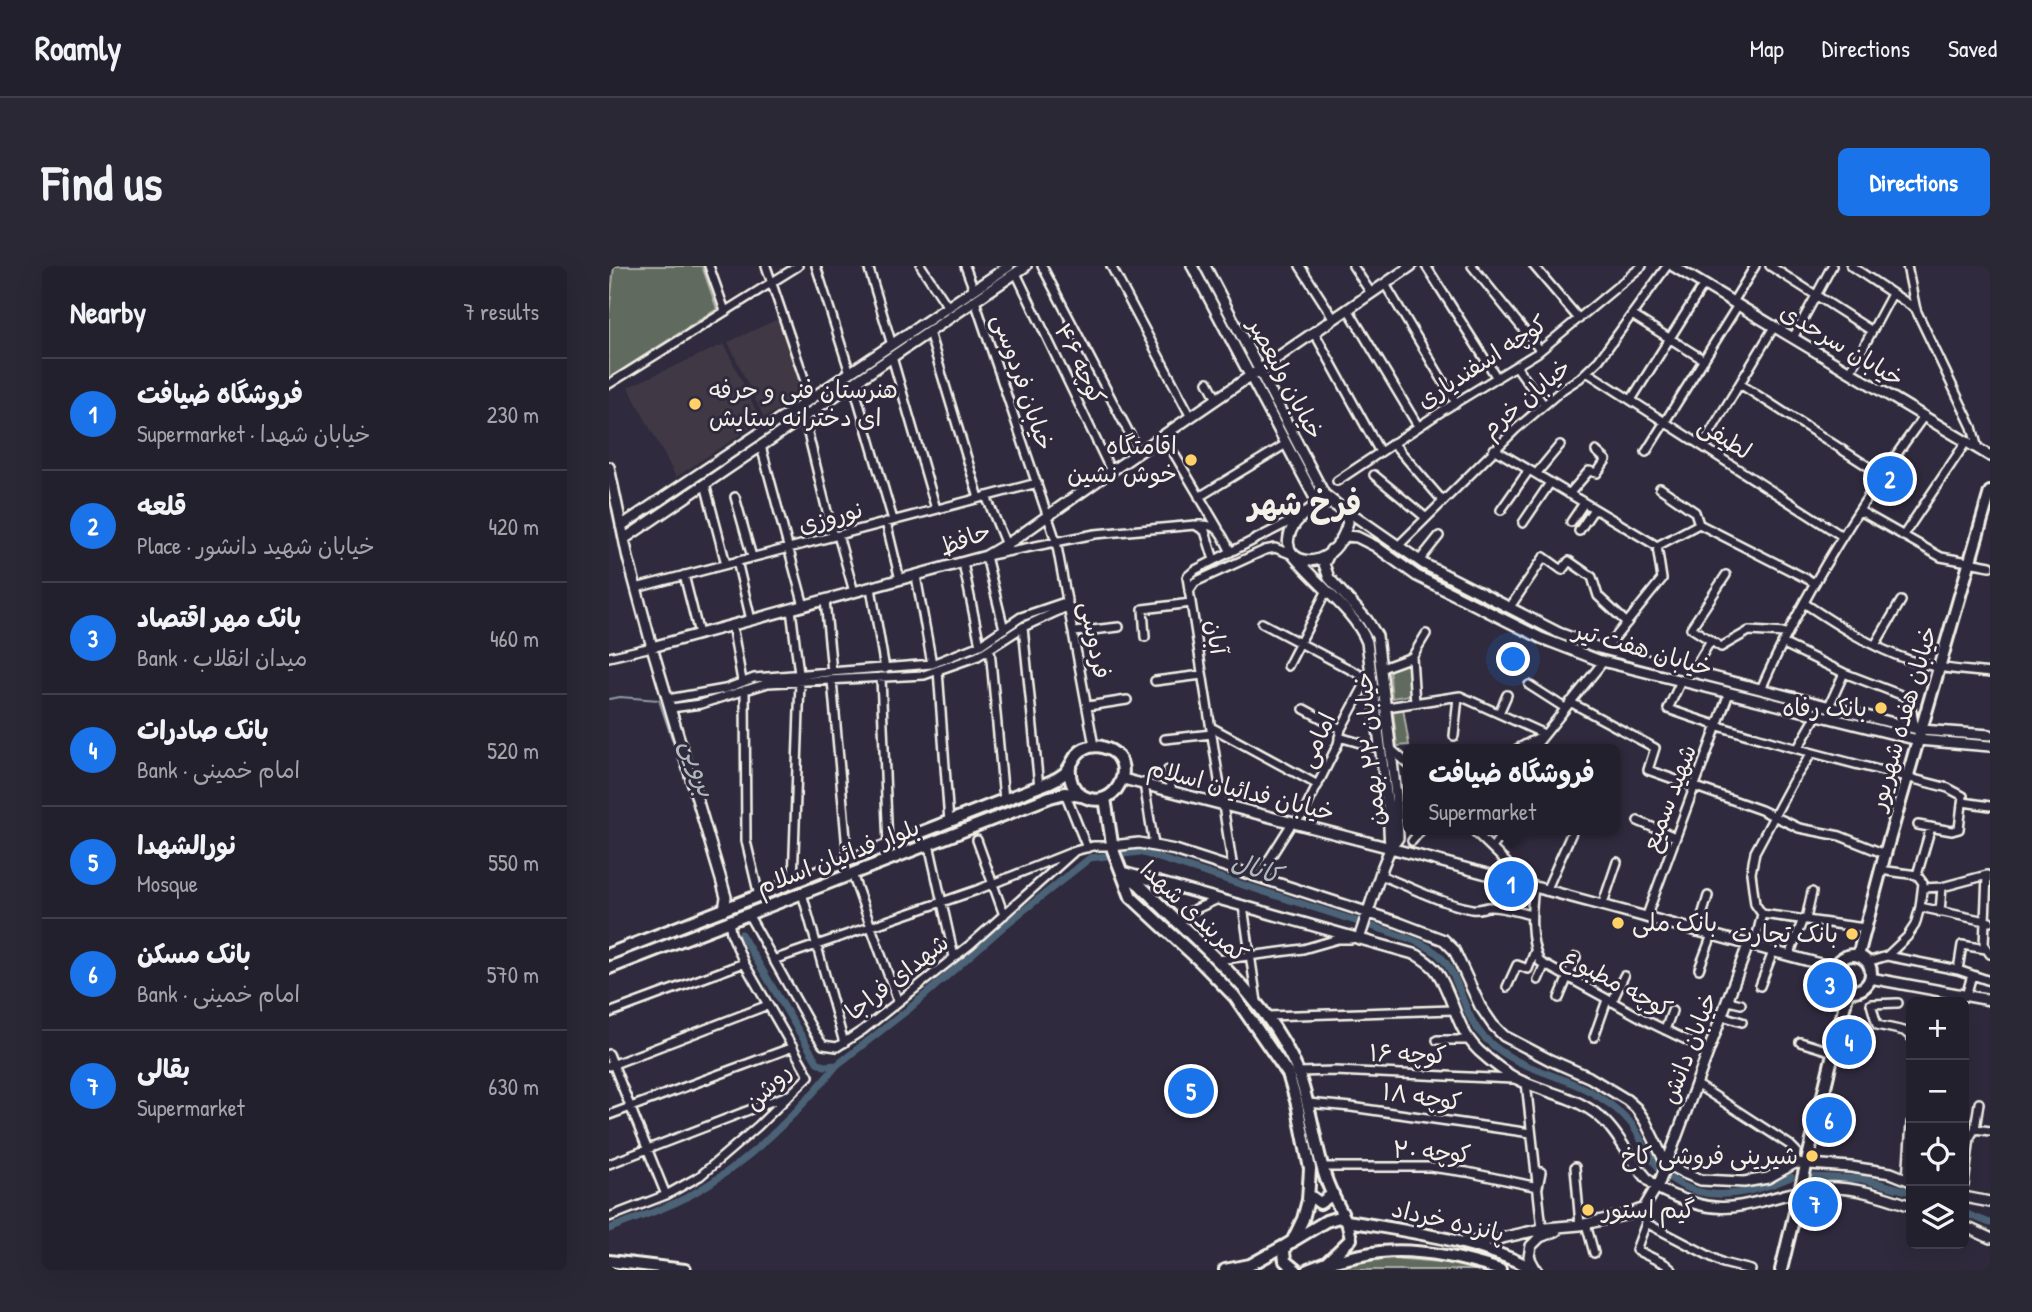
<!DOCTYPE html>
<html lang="en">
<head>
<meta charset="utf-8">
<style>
  body { margin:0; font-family:"Patrick Hand","Playpen Sans Arabic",sans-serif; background:#2b2836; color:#f1f3f6 }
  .controls { position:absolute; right:21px; bottom:21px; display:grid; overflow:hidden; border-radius:10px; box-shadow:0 7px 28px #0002 }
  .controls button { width:63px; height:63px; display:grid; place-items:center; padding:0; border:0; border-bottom:2px solid #403e4a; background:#23202e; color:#f1f3f6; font:35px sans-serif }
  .you { position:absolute; left:905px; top:394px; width:24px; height:24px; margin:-18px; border:5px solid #fff; border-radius:50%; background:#1a73e8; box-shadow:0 0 0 10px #1a73e833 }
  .badge { display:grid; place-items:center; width:46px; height:46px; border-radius:50%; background:#1a73e8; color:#fff; font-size:23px; font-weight:700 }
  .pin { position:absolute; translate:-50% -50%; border:4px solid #fff; box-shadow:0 2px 7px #0006 }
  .popup { position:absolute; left:794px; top:478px; width:217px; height:91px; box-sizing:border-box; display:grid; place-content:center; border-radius:10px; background:#23202e; filter:drop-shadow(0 2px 5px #0005); font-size:23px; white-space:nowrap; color:#a3a3aa }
  .popup b { font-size:26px; color:#f1f3f6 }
  .popup::after { content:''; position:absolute; left:50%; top:100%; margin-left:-14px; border:14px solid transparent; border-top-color:#23202e }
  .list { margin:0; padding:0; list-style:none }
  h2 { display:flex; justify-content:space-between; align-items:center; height:91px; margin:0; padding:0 28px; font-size:30px }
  h2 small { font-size:23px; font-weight:400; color:#a3a3aa }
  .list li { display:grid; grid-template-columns:46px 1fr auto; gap:21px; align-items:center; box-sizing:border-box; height:112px; padding:0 28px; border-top:2px solid #403e4a }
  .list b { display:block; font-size:26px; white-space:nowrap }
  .list p { margin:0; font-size:23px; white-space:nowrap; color:#a3a3aa }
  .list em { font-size:23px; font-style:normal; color:#a3a3aa }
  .icon { flex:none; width:38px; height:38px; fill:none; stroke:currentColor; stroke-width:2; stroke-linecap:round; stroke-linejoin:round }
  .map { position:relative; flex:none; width:1381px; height:1004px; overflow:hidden; border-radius:10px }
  header { display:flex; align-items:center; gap:42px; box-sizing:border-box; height:98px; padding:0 35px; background:#23202e; border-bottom:2px solid #403e4a }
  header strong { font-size:33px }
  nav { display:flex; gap:38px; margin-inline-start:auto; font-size:24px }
  .intro { display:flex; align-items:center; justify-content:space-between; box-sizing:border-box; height:168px; padding:0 42px }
  h1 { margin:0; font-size:49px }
  .button { padding:18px 32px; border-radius:10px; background:#1a73e8; color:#fff; font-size:24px; font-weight:700 }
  main { display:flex; gap:42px; padding:0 42px }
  aside { flex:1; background:#23202e; border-radius:10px; box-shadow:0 7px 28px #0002 }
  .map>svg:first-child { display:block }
  .built { fill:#403845 }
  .green { fill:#616a5e; stroke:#aaaea3; stroke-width:2 }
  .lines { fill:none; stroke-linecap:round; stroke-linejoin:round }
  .stream { stroke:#8f9ba4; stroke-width:2 }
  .canal { stroke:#4c6277; stroke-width:7 }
  .minor-casing { stroke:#f4f1e8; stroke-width:12 }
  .tertiary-casing { stroke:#f4f1e8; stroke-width:14 }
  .secondary-casing { stroke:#f4f1e8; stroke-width:16 }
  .minor { stroke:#2f2a3d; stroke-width:7 }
  .tertiary { stroke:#2f2a3d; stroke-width:9 }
  .secondary { stroke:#2f2a3d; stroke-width:10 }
  .poi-dot { fill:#ffd166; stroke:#2f2a3d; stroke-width:2.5 }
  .labels { text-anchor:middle; stroke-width:6; stroke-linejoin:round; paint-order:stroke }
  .street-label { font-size:24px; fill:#f4f1e8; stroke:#2f2a3d }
  .poi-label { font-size:24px; fill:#f4f1e8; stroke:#2f2a3d; text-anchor:end }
  .water-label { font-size:26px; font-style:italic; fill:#b1b8bb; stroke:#2f2a3d }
  .district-label { font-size:32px; font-weight:bold; fill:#f4f1e8; stroke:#2f2a3d }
</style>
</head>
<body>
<header>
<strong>Roamly</strong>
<nav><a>Map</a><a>Directions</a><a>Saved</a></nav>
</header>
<div class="intro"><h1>Find us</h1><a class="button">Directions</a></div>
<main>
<aside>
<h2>Nearby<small>7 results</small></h2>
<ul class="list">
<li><span class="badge">1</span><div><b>فروشگاه ضیافت</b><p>Supermarket · خیابان شهدا</p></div><em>230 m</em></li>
<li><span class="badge">2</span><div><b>قلعه</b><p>Place · خیابان شهید دانشور</p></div><em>420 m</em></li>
<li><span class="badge">3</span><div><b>بانک مهر اقتصاد</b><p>Bank · میدان انقلاب</p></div><em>460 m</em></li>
<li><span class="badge">4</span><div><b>بانک صادرات</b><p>Bank · امام خمینی</p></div><em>520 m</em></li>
<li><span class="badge">5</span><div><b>نورالشهدا</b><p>Mosque</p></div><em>550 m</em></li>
<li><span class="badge">6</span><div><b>بانک مسکن</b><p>Bank · امام خمینی</p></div><em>570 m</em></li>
<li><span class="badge">7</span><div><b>بقالی</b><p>Supermarket</p></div><em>630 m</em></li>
</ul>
</aside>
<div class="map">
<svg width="1381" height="1004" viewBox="0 0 1381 1004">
  <rect width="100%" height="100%" fill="#2f2a3d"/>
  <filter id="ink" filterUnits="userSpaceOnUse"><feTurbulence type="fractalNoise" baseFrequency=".0143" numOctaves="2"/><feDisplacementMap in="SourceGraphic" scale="14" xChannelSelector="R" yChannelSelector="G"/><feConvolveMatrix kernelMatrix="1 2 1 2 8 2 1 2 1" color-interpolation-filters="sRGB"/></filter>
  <g filter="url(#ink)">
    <!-- built -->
    <path class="built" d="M169 53 197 126 155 152 119 76Z
      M115 78 152 155 67 211 19 121Z"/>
    <!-- green -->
    <path class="green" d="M5 0H93L108 43 0 112V48Z
      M800 396 801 429 783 432 780 401Z
      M794 442 800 479 788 480 784 444Z
      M782 992 845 997 869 1004H732L733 999Z"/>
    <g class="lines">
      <!-- stream -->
      <path class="stream" d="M0 433 11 431 50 434 88 548"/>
      <!-- canal -->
      <path class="canal" d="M132 668 208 796 215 800 228 799 300 743 395 660 481 592 531 586 778 665C795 671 817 677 831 690 853 712 853 751 877 773 909 804 946 806 982 826 994 833 1010 844 1020 855 1029 865 1034 880 1042 892 1078 942 1133 932 1182 911
        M1203 911 1253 913 1302 926
        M1355 947 1381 957
        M0 963C26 952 55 944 80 930 137 899 187 849 228 799"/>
      <defs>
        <path id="minor" d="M100 0 116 45
          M157 0 202 133
          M207 0 241 107
          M259 0 283 79
          M312 0 339 41
          M356 0 365 24
          M433 0 530 186
          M502 0 582 151
          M691 0 725 53
          M744 0 762 27
          M817 0 888 112
          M863 0 931 84
          M925 0 970 53
          M1161 0 1263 65
          M1242 0 1307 43
          M1298 0 1307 44 1363 161 1369 183
          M407 7 502 205
          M776 18 847 137
          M366 35 447 275 485 480
          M1124 36 1146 0
          M739 43 809 160
          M1023 49 1095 94
          M320 66 370 232
          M705 66 771 186
          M1184 72 1223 0
          M283 91 327 243
          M907 100 935 139
          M978 106 1233 270
          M1241 106 1283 28
          M599 116 608 133
          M244 117 284 254
          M0 118 189 0
          M1131 118 1274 210
          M1022 134 1095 18
          M195 151 224 270
          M554 169 609 262
          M784 177 833 234
          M152 180 195 340
          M1093 180 1165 61
          M885 183 1048 280
          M1037 186 1129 39
          M927 208 951 179
          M765 209 816 251
          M728 215 833 145 928 87 1033 0
          M96 218 117 298
          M1051 222 1086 246 1090 258
          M960 228 980 205 988 207 997 194 987 185
          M377 230 397 279
          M126 231 143 291
          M590 231 677 178
          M892 244 920 204
          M1251 245 1332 291 1381 300
          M277 256 291 314
          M962 256 975 237
          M914 257 941 217
          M589 259C612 258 612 268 622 286
          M970 265 985 243
          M229 269 245 326
          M1294 270 1357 176
          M1048 280 1090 258 1206 317
          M788 281 907 163 954 123 971 112 990 94 1058 0
          M128 295 142 354
          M810 295 830 270
          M354 297 371 379
          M75 309 90 368
          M1117 309 1082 362 1112 381 1140 365 1177 367
          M307 310 323 398
          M27 322 428 217
          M262 322 276 403
          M580 325 586 316 656 284 666 282 684 289
          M216 334 223 406
          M1195 337C1228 359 1262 381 1300 394 1326 403 1354 404 1381 407
          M901 341 935 291 953 304 960 295 983 311 989 330 1018 357
          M182 343 190 408
          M653 357 763 415 755 420 732 463 729 478 693 550
          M123 359 133 415
          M414 361 430 521
          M395 363 377 290 486 268 586 259 596 265 605 294
          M465 366 510 361
          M536 371 534 343 582 337
          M1173 377 1235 407 1300 432 1306 462
          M1266 379 1292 335
          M381 383 395 534
          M996 384 1053 313 1048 280
          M0 391 43 381
          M803 391 806 437
          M679 400 717 326
          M773 402 803 391 817 368
          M329 404 340 556
          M1083 406 1101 376
          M272 411 279 580
          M223 414 239 595
          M546 415 593 409
          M1072 415 1059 443C1151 476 1245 497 1339 522L1354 530 1350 563 1343 565 1309 559
          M920 419 956 442
          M1152 423C1195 326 1252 236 1315 150
          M136 424 137 575 150 630
          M59 433 116 423 145 412 323 398 371 379 412 351 459 335
          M961 436 1046 482 1039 504 1152 544 1190 562 1231 570 1276 588
          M479 440 518 434
          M1220 440 1235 407
          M778 441 851 430 935 468
          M62 442 92 438 159 417 315 409 369 390 414 361 460 340
          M695 443 732 463
          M890 447 898 429
          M602 461 709 519
          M845 470 849 431
          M730 471 772 483
          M556 473 603 468
          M1189 482 1208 449
          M908 483 932 470
          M924 483 994 396
          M783 484 799 498
          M559 504 563 526
          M535 518 545 579
          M456 527 478 582
          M1354 536 1381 540
          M1029 555 1066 571
          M864 564 898 597 896 613
          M368 574 395 649
          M803 575 812 564
          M320 578 345 691
          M883 582 896 564
          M624 603 578 311 586 304 692 250
          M1271 604 1308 609 1314 617 1311 641
          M243 608 289 736
          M771 609C801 621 831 637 863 643 870 644 873 642 879 641 893 640 909 646 922 649
          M1308 609 1322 561
          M649 611 683 557
          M184 616 191 415
          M925 621C922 645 920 674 931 696L1040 756 1100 785
          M1314 622 1333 621 1378 609 1375 679 1381 688
          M937 625 964 564
          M193 627 235 777
          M634 640 648 736
          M993 640 1008 596
          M1331 646 1333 621
          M139 648 205 766 214 779 228 781 254 764 362 678 466 585 484 580H503
          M1153 648 1146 638 1142 607 1146 586 1184 515 1203 487
          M1153 648 1256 662
          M1037 652 1120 427
          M1197 653 1203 626
          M569 658 578 647 609 633
          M1088 666 1099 630
          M1145 681 1153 648
          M1180 690 1194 653
          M1278 690 1298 671 1306 659 1311 641 1381 656
          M164 694 368 624 463 586
          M608 694 694 683 729 673H742
          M1258 696 1278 690 1349 704 1381 715
          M1090 703 1103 669
          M1349 704 1353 679 1377 683
          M929 714 935 700
          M1151 720 1164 686
          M898 721 908 699 919 703 926 685
          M1357 730 1363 709
          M950 732 967 691
          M1119 735 1132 738
          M1003 736 1015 710
          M1289 737 1262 738 1268 759 1295 765 1302 771
          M0 747 135 697
          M658 750 844 744
          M1113 750 1133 756
          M1056 764 1063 745
          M985 771 998 734
          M828 774H860
          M1191 776 1224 786
          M0 788 57 929
          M0 800 159 739
          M689 806 726 805 904 813
          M917 816 933 963
          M1087 818 1181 879 1187 885 1186 897
          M699 837 742 841 922 867
          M0 849 184 781
          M1366 863 1370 837
          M0 898 179 829
          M713 901H821L858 906 929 921 932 906
          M966 901 971 959
          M1298 913 1302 857
          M1355 919 1361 871 1366 863 1381 865
          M1035 942 1037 957 1027 984 1056 998 1063 1004
          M0 951 57 929 91 910 149 860 200 810 135 697 122 667 120 654
          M1037 957 1114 997 1142 1004
          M977 958 985 987"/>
        <path id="tertiary" d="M583 0 709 238
          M596 0 715 228 730 240
          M1064 0 1381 190
          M0 201 19 292 43 381 113 617 117 631 115 644
          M720 237C731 241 735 246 739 256 721 322 651 292 692 251 701 242 708 238 720 237Z
          M736 247 746 250 815 298 950 367 990 382 1312 464 1381 469
          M12 260 400 0
          M15 273 417 0
          M729 277 737 270 748 271 766 280 808 310 932 372 989 394 1309 474 1381 480
          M722 284 715 298 720 312 758 354 768 370 787 529 789 572 781 583 774 600 750 673
          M684 289C706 317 745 344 758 376L779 542 781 583
          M43 381 377 290 406 273 498 208 802 0
          M514 513 774 580 1226 702
          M503 580 530 577 566 584 788 656 835 674 845 684 871 740 884 759 895 770 941 794 980 811 1018 834 1027 842 1036 855 1057 898 1075 907 1092 914 1135 916 1159 912 1186 897 1242 901 1282 907 1302 915
          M517 607 808 689C815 694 823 698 828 706 845 731 846 762 870 785 881 795 895 806 908 813 934 826 962 829 986 847 1012 866 1021 899 1046 920 1056 928 1073 933 1085 937 1127 951 1163 928 1204 923 1237 918 1271 929 1302 940
          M1261 712 1381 734
          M1355 931 1381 936
          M1355 960 1381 972
          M855 976 884 974 937 962 971 959 1020 948 1035 942 1051 915 1139 679
          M927 1004 920 991 922 980 931 971 947 965"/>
        <path id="secondary" d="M496 532 504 584 522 631 592 696 626 731 679 808 688 838 701 903 699 934 694 953 683 976
          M513 606 531 619C587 677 658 729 689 806 702 840 705 875 716 910 720 924 729 939 736 953
          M0 688 441 516C446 514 451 511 455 508 464 500 464 488 475 483 482 480 489 479 496 482 533 494 506 550 472 529 462 522 460 511 461 500
          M1226 707a18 18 0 1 1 36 0a18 18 0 1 1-36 0Z
          M1249 690 1276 588 1381 226
          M0 702 441 531 456 527 472 530
          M700 929 711 937 724 928
          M0 995 76 1004
          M717 997C735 993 753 988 771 986 811 982 854 992 891 1004
          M616 1004 641 999 677 979
          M687 1004 676 995 675 985 677 979 717 955 730 951 738 955C803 966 868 974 927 1004
          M699 1004 717 997 742 973 738 955
          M1172 1004 1239 725"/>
      </defs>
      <!-- minor casing -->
      <use href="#minor" class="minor-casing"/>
      <!-- tertiary casing -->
      <use href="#tertiary" class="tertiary-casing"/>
      <!-- secondary casing -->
      <use href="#secondary" class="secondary-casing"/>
      <!-- minor -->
      <use href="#minor" class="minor"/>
      <!-- tertiary -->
      <use href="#tertiary" class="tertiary"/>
      <!-- secondary -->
      <use href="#secondary" class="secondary"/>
    </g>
  </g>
  <!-- markers -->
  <g class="poi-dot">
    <circle cx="86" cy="138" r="7"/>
    <circle cx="582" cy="194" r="7"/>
    <circle cx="1272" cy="442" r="7"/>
    <circle cx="1009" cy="657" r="7"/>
    <circle cx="1243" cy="668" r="7"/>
    <circle cx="1203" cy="890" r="7"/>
    <circle cx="979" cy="944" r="7"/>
  </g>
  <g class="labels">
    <!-- street labels -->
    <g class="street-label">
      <text transform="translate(1233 79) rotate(31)" y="8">خیابان سرحدی</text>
      <text transform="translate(873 96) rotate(-33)" y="8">کوچه اسفندیاری</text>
      <text transform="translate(471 98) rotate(64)" y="8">کوچه ۴۶</text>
      <text transform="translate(677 113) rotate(62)" y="8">خیابان ولیعصر</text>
      <text transform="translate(414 116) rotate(71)" y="8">خیابان فردوسی</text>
      <text transform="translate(917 132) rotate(-40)" y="8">خیابان خرم</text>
      <text transform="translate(1116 172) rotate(33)" y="8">لطیفی</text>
      <text transform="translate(222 251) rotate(-15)" y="8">نوروزی</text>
      <text transform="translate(356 273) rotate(-21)" y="8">حافظ</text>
      <text transform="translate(607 371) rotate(81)" y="8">آبان</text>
      <text transform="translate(486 374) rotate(79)" y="8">فردوسی</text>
      <text transform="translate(1034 383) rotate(16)" y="8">خیابان هفت تیر</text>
      <text transform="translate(1294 452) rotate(-74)" y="8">خیابان هفده شهریور</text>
      <text transform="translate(708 474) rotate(-66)" y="8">امامی</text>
      <text transform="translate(761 483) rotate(-95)" y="8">خیابان ۲۲ بهمن</text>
      <text transform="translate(632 524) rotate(14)" y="8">خیابان فدائیان اسلام</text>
      <text transform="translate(1060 532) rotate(-69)" y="8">شهید سمیع</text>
      <text transform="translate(229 591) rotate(-21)" y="8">بلوار فدائیان اسلام</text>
      <text transform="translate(585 646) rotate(43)" y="8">کمربندی شهدا</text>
      <text transform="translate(288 711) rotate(-38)" y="8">شهدای فراجا</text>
      <text transform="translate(1008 717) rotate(28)" y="8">کوچه مطبوع</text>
      <text transform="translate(1080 782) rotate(-69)" y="8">خیابان دانش</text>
      <text transform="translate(799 788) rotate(2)" y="8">کوچه ۱۶</text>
      <text transform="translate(159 821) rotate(-46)" y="8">روشن</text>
      <text transform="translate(813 831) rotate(8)" y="8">کوچه ۱۸</text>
      <text transform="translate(823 886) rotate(4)" y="8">کوچه ۲۰</text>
      <text transform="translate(839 955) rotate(13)" y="8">پانزده خرداد</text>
    </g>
    <!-- poi labels -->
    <g class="poi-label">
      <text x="100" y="132" text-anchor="start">هنرستان فنی و حرفه<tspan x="100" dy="28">ای دخترانه ستایش</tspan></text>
      <text x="568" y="188">اقامتگاه<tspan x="568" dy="28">خوش نشین</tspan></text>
      <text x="1258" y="450">بانک رفاه</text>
      <text x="1023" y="665" text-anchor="start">بانک ملی</text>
      <text x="1229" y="676">بانک تجارت</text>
      <text x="1189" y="898">شیرینی فروشی کاخ</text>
      <text x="993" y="952" text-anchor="start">گیم استور</text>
    </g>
    <!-- water labels -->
    <g class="water-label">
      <text transform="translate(90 502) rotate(72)" y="9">برویی</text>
      <text transform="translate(647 602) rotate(18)" y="9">کانال</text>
    </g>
    <!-- district labels -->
    <g class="district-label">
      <text x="696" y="249">فرخ شهر</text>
    </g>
  </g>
</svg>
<div class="controls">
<button>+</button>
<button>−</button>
<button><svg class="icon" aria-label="locate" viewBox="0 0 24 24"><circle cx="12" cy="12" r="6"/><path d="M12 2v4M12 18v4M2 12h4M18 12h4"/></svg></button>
<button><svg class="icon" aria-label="layers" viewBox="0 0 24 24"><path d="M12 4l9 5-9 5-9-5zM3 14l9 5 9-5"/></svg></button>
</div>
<div class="you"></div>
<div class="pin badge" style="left:902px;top:618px">1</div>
<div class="popup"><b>فروشگاه ضیافت</b>Supermarket</div>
<div class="pin badge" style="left:1281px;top:213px">2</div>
<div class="pin badge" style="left:1221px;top:719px">3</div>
<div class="pin badge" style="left:1240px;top:776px">4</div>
<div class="pin badge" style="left:582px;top:825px">5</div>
<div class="pin badge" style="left:1220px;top:854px">6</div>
<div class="pin badge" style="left:1206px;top:938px">7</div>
</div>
</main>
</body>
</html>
